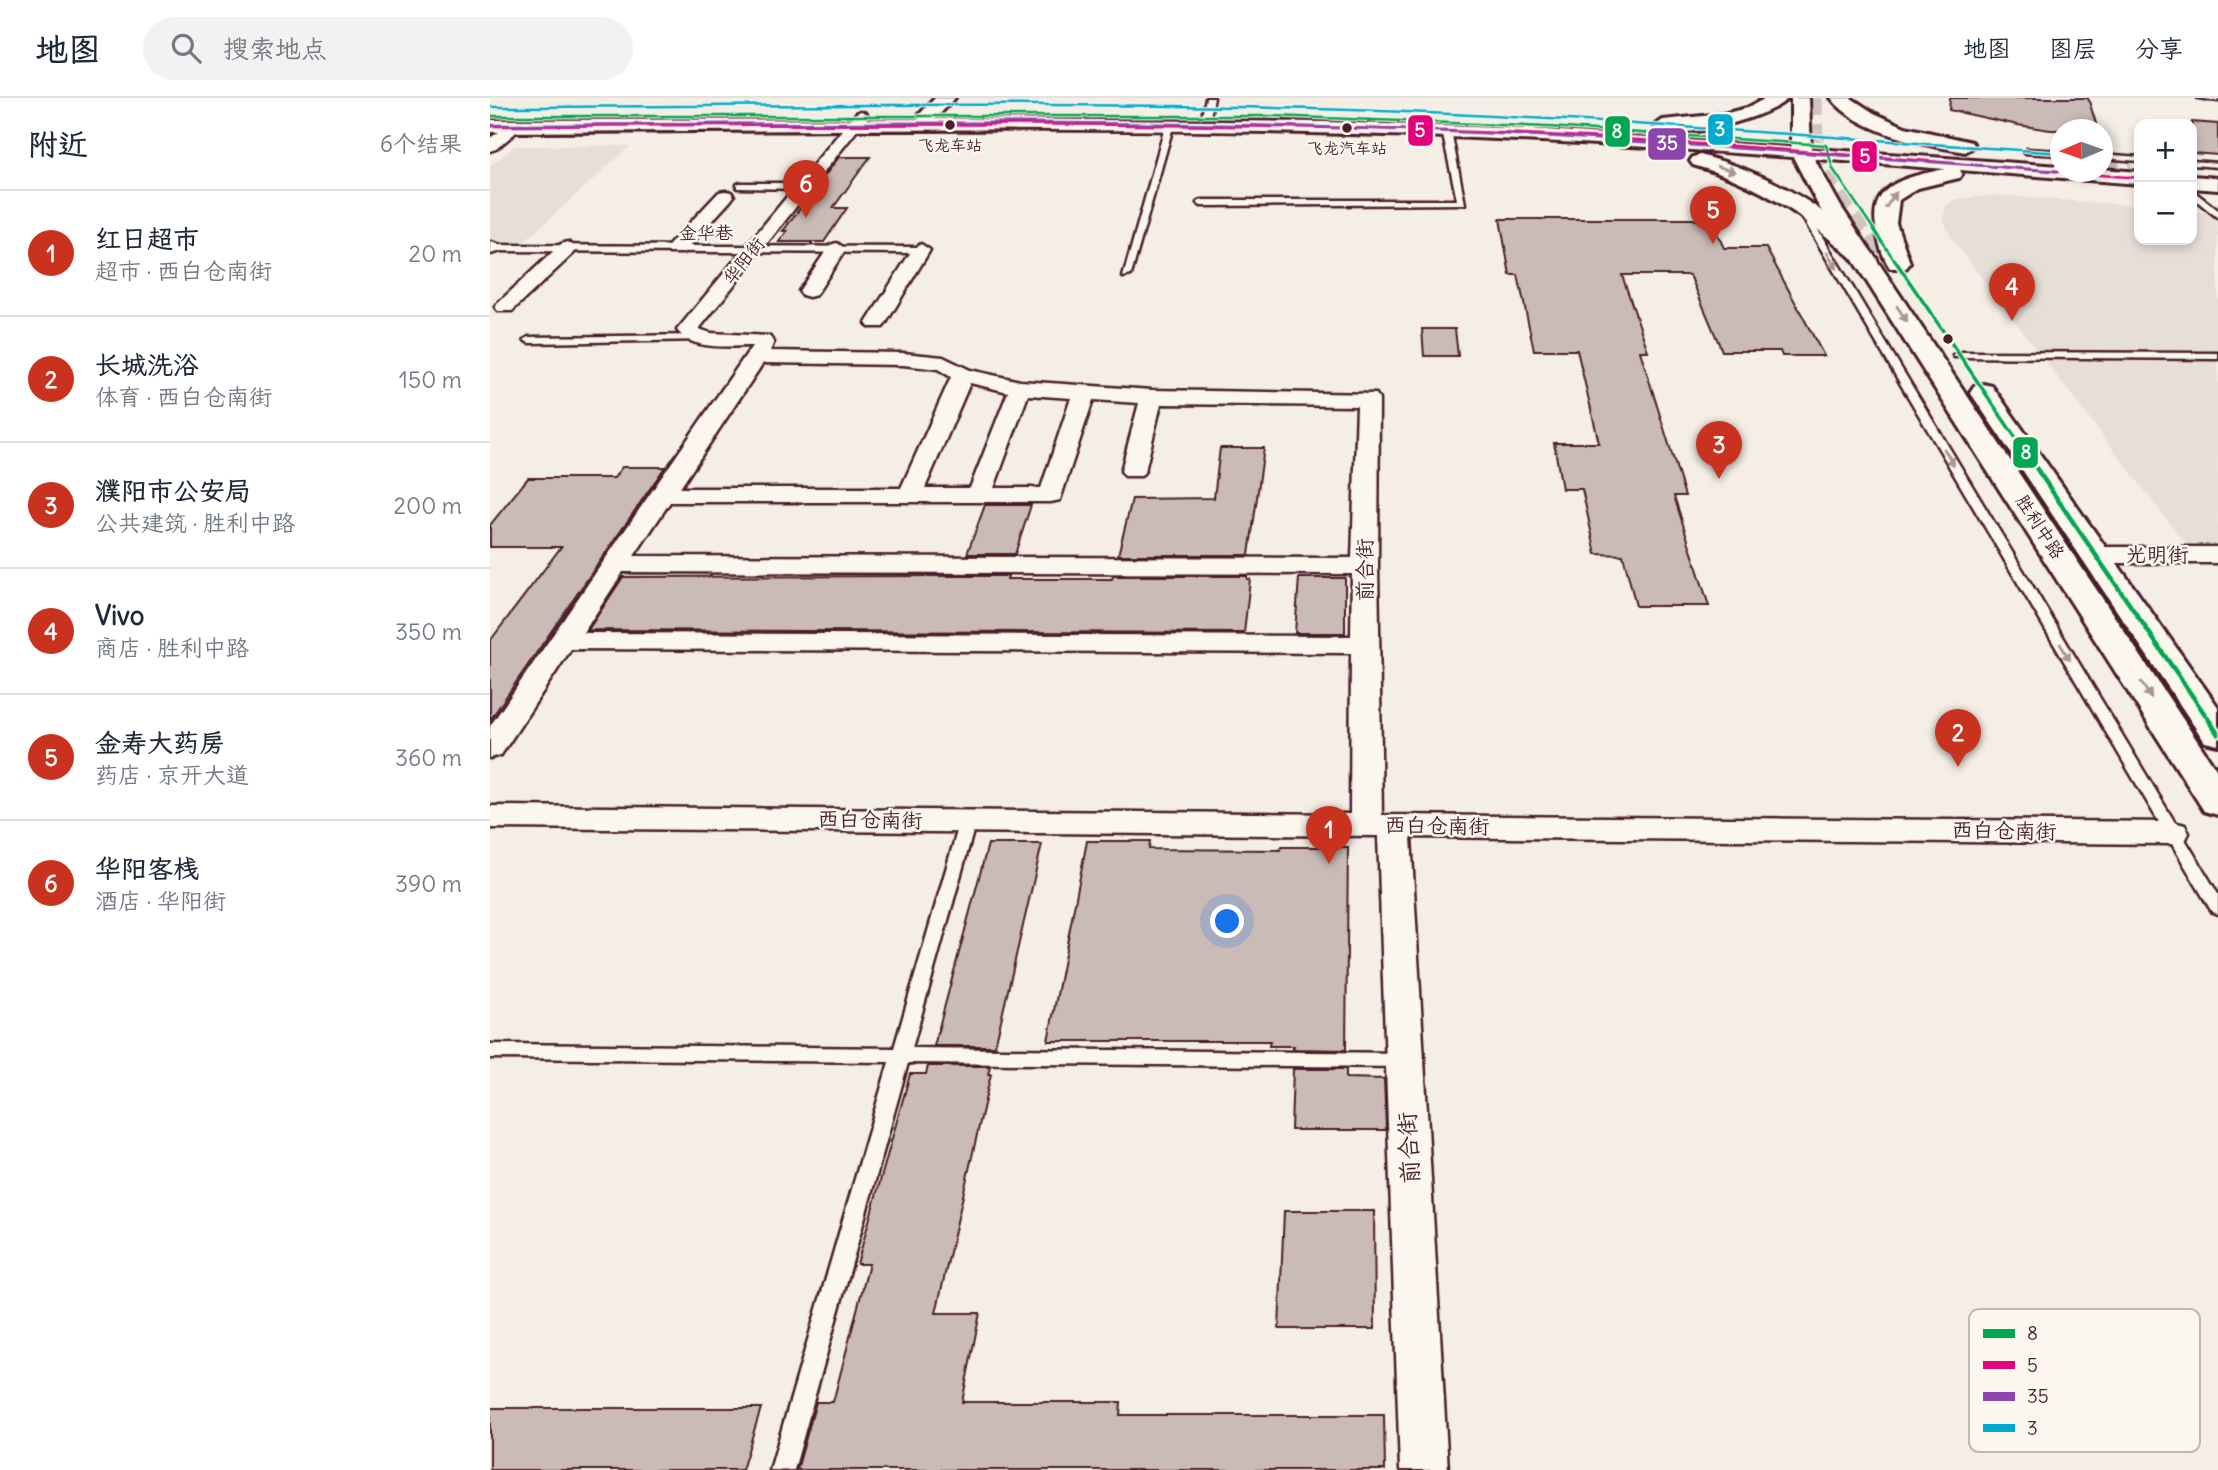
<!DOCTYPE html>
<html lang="zh">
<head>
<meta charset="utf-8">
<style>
  body { margin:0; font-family:Delius,"LXGW WenKai TC",sans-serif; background:#f2f2f3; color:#1f2937 }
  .controls { position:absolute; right:21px; top:21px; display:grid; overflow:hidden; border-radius:14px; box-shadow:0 4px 10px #0003 }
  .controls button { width:63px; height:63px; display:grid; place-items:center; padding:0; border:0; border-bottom:2px solid #e0e1e3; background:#fff; color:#1f2937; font:35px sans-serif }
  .compass { position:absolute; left:1560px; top:21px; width:63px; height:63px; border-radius:50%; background:#fff; box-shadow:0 4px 10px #0003; rotate:268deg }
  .you { position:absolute; left:738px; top:824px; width:24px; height:24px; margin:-18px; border:5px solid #fff; border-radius:50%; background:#1a73e8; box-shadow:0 0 0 10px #1a73e833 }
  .badge { display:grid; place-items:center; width:46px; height:46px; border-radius:50%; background:#c8321e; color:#fff; font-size:23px; font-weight:700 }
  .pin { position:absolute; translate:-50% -58px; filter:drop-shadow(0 2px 4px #0008) }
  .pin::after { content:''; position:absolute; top:37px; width:24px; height:21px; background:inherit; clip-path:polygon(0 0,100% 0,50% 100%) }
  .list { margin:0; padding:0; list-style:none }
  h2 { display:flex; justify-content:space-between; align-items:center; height:91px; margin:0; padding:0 28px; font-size:30px }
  h2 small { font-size:23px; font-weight:400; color:#747a83 }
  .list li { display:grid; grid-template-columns:46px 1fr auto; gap:21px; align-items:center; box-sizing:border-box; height:126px; padding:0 28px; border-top:2px solid #e0e1e3 }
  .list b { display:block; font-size:26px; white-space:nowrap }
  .list p { margin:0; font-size:23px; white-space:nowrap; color:#747a83 }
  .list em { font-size:23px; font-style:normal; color:#747a83 }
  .icon { flex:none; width:38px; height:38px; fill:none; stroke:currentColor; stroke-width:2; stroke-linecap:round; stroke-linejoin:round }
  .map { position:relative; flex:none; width:1728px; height:1372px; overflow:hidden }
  header { display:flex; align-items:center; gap:42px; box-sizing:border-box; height:98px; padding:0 35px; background:#fff; border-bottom:2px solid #e0e1e3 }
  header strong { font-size:33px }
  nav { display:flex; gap:38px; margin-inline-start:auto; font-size:24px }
  .search { width:490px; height:63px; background:#f2f2f3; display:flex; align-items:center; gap:18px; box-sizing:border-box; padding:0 24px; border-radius:38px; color:#747a83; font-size:26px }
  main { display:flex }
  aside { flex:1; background:#fff }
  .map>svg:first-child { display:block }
  .built { fill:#e7dfd6 }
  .building { fill:#cabbb6; stroke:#4a1f2b; stroke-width:2 }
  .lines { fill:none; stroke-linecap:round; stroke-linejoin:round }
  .street-tunnel { stroke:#d2c5bf; stroke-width:17; stroke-dasharray:17 9; stroke-linecap:butt }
  .lane-casing { stroke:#4a1f2b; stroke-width:5 }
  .street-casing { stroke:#4a1f2b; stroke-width:5 }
  .secondary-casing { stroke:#4a1f2b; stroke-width:6 }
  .primary-casing { stroke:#4a1f2b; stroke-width:6 }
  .lane { fill:#fbf7ec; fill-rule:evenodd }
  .street { fill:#fbf7ec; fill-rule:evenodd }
  .secondary { fill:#fbf7ec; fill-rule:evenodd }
  .primary { fill:#fbf7ec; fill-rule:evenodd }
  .bus-1-far3-casing { stroke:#fbf7ec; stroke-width:5 }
  .bus-1-far2-casing { stroke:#fbf7ec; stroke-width:7 }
  .bus-1-far1-casing { stroke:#fbf7ec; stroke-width:9 }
  .bus-1-casing { stroke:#fbf7ec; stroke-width:10 }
  .bus-2-casing { stroke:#fbf7ec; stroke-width:5 }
  .bus-3-casing { stroke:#fbf7ec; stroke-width:5 }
  .bus-4-casing { stroke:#fbf7ec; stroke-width:5 }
  .bus-1-far3 { stroke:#00a651; stroke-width:2.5 }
  .bus-1-far2 { stroke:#00a651; stroke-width:3.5 }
  .bus-1-far1 { stroke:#00a651; stroke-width:4.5 }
  .bus-1 { stroke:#00a651; stroke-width:5 }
  .bus-2 { stroke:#e5007d; stroke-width:2.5 }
  .bus-3 { stroke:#8e44ad; stroke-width:2.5 }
  .bus-4 { stroke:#00a9ce; stroke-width:2.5 }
  .oneway { fill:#ab9695 }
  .bus-dot { fill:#4a1f2b; stroke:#fbf7ec; stroke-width:2.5 }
  .labels { text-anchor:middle; stroke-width:5; stroke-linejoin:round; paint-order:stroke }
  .far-bus-label { font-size:16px; fill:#4a1f2b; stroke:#fbf7ec }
  .far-street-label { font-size:18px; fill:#4a1f2b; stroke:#fbf7ec }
  .street-label { font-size:21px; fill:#4a1f2b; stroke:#fbf7ec }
  .near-street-label { font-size:24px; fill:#4a1f2b; stroke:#fbf7ec }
  .key { fill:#fbf7ec; stroke:#c6b6b2; stroke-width:2 }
  .key-label { font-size:19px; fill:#4a1f2b }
  .line-badge { stroke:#fbf7ec; stroke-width:2.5 }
  .badge-label { font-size:19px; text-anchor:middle; font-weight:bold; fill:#fff }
</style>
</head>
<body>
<header>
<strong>地图</strong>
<div class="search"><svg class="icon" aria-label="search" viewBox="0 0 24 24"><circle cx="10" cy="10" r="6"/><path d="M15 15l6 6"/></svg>搜索地点</div>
<nav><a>地图</a><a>图层</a><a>分享</a></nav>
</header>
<main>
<aside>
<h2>附近<small>6个结果</small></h2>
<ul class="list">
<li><span class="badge">1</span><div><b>红日超市</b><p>超市 · 西白仓南街</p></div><em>20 m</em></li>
<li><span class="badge">2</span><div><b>长城洗浴</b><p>体育 · 西白仓南街</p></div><em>150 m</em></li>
<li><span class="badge">3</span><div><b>濮阳市公安局</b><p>公共建筑 · 胜利中路</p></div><em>200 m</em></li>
<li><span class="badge">4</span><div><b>Vivo</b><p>商店 · 胜利中路</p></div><em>350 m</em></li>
<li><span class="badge">5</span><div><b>金寿大药房</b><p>药店 · 京开大道</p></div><em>360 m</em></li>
<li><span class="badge">6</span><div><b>华阳客栈</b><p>酒店 · 华阳街</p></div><em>390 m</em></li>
</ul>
</aside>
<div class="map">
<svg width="1728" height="1372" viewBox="0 0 1728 1372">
  <rect width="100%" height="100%" fill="#f4eee4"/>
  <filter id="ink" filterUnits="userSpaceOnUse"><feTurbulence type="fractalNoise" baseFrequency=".0143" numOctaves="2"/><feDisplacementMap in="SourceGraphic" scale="14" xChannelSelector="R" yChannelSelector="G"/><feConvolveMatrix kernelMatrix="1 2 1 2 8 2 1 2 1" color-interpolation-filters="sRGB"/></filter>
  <g filter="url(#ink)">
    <!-- built -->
    <path class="built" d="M25 48H140L33 145H0V68Z
      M1505 97 1649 108V142H1702V113L1728 115V449H1698L1461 140 1453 120 1456 107 1467 101Z"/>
    <!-- building -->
    <path class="building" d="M1460 0H1598L1608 32H1560L1528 27 1459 12Z
      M1702 24 1728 26V57L1702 55Z
      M349 59H380L343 110H357L334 144H289L297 133H293Z
      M1010 121H1203L1223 127 1234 150H1276L1334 258H1292L1290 253H1232L1200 177H1132L1158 253H1150L1195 398H1184L1219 508H1146L1133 457 1106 456 1092 391H1072L1064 345H1109L1087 252H1044L1028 177H1020Z
      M932 231H965L968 258H934Z
      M730 350H774L759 457H628L642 401 724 400Z
      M132 369H175L0 622V543L71 449H0V427L38 380H124Z
      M495 407H541L525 456H477Z
      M469 478H518L517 481H622L623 478H757V481H760L754 535 98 532 133 479Z
      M809 480H855V535H805Z
      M597 743H660L659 751 790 752 791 749H858L856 952 803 951 804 948H779L780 943H558Z
      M498 746H552L505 948H444Z
      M438 968H500L498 976H501L446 1215H490L472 1304H631L630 1317H894L895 1372H307L326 1304H343L379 1166H367L420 976H436Z
      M803 971H856V980L894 981 896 1032H801Z
      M794 1113H884L885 1231H789Z
      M0 1310H271L252 1372H0Z"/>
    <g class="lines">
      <!-- street-tunnel -->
      <path class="street-tunnel" d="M1324 0 1325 52 1330 68 1387 157
        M1612 71 1641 73"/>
      <defs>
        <path id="lane" d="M716 0H724L720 18 716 20 712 18Z
          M1708 0H1728V3Z
          M679 27 683 29 641 177 633 179 675 29Z
          M957 31 961 33 975 106 711 108 707 105 711 102H967L954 42 953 33Z
          M1537 51 1570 53V57L1534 55Z
          M1612 56 1649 59V63L1612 60Z
          M1702 63 1728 65V69L1702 67Z
          M250 85H315L319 88 315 91 247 90V86Z
          M1702 92 1728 112V120L1702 99Z
          M1309 104 1313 107 1728 796V816L1722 814 1305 107Z
          M0 147 431 149 436 152 431 155 0 153Z
          M213 237 217 238V242L39 245 34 242 39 239Z
          M1468 254 1728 255V261L1464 259 1463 257Z
          M478 718 486 723 422 950 915 955 922 957 925 962 922 967 915 969 418 965 304 1372H280L399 964 0 960V946L404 950 470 723Z"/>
        <path id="street" d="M371 13 376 15 379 18 376 21 209 231 221 235 279 238 284 244 280 253 413 255 453 259 480 272 530 283 662 292 886 296 889 301 888 468 892 717 1683 724 1695 727 1699 735 1695 743 1683 746 921 739 958 1372H910L888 738 0 730V708L860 716 861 555 81 551 11 657 0 660V628L262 248C239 248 202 253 187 232L366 15ZM273 265 413 267 448 271 461 279 411 390H190ZM480 285 518 294 480 390H435ZM538 297 581 300 551 390H504ZM603 302 649 305 631 373 635 378H651L655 373 671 306 867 308 862 460 144 458 180 404H561L570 402ZM133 474 862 476 861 538 93 535Z
          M25 23 33 28 30 31 6 51 0 53V40Z
          M235 93 241 94 244 98 241 102 193 155H179L177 151 179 147 229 94Z
          M0 144 8 146 10 150 8 154 0 156Z
          M78 144 87 150 85 154 22 213H8L5 209 8 205 71 146Z
          M347 145 356 151 326 197 319 199 312 197 309 193 340 147Z
          M431 146 440 152 396 225 393 229H379L376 225 422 152Z
          M1606 449H1728V465H1606L1597 463 1593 457 1597 451Z"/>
        <path id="secondary" d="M445 0H465L444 22H430L428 18Z
          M1301 0H1319L1321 55 1350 107 1728 674V717L1714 713 1328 107 1301 55Z
          M1493 286 1502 288 1728 609V647L1715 644 1480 294 1484 288Z"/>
        <path id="primary" d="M1276 0H1298C1283 19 1179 47 1164 28L1173 22 1233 16 1257 10Z
          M1341 0H1361L1384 15 1415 29 1482 44 1485 48 1475 54C1434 47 1368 35 1341 0Z
          M477 21 835 24 1041 31 1570 68V74H1612V71L1649 74V86L1470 72 1472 76 1469 80 1428 90 1409 102 1406 125 1420 165 1416 170H1400C1393 160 1389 146 1387 134 1376 85 1417 79 1455 71 1290 58 1124 45 958 39 639 27 319 33 0 34V22Z
          M1210 57C1265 71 1312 95 1355 131 1366 140 1379 149 1387 161L1384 166H1368C1319 120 1268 85 1203 67L1200 63 1203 59Z
          M1702 78 1728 80V92L1702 90Z"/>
      </defs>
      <!-- lane casing -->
      <use href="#lane" class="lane-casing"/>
      <!-- street casing -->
      <use href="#street" class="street-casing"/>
      <!-- secondary casing -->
      <use href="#secondary" class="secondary-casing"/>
      <!-- primary casing -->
      <use href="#primary" class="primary-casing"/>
      <!-- lane -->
      <use href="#lane" class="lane"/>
      <!-- street -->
      <use href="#street" class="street"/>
      <!-- secondary -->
      <use href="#secondary" class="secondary"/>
      <!-- primary -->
      <use href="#primary" class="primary"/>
      <defs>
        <path id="bus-1-far3" d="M0 18H784L1060 29 1336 47 1343 71 1405 163"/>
        <path id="bus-1-far2" d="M1404 161 1545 368"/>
        <path id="bus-1-far1" d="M1544 367 1723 628"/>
        <path id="bus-1" d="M1721 626 1728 636"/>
        <path id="bus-2" d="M0 28C318 27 636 23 954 33 1186 40 1417 62 1649 80"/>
        <path id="bus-3" d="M0 27C287 26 574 21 860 30 1097 37 1333 57 1569 73"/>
        <path id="bus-4" d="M0 9C287 8 574 3 861 12 1097 20 1334 39 1570 55"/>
      </defs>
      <!-- bus-1-far3 casing -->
      <use href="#bus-1-far3" class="bus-1-far3-casing"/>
      <!-- bus-1-far2 casing -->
      <use href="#bus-1-far2" class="bus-1-far2-casing"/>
      <!-- bus-1-far1 casing -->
      <use href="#bus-1-far1" class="bus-1-far1-casing"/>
      <!-- bus-1 casing -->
      <use href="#bus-1" class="bus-1-casing"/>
      <!-- bus-2 casing -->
      <use href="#bus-2" class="bus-2-casing"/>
      <!-- bus-3 casing -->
      <use href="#bus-3" class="bus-3-casing"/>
      <!-- bus-4 casing -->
      <use href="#bus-4" class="bus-4-casing"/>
      <!-- bus-1-far3 -->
      <use href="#bus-1-far3" class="bus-1-far3"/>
      <!-- bus-1-far2 -->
      <use href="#bus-1-far2" class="bus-1-far2"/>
      <!-- bus-1-far1 -->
      <use href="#bus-1-far1" class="bus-1-far1"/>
      <!-- bus-1 -->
      <use href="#bus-1" class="bus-1"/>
      <!-- bus-2 -->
      <use href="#bus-2" class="bus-2"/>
      <!-- bus-3 -->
      <use href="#bus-3" class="bus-3"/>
      <!-- bus-4 -->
      <use href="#bus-4" class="bus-4"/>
    </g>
    <!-- one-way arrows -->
    <defs><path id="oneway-solid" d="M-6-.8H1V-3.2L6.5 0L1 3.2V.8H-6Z" transform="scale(1.75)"/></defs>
    <g class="oneway">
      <use href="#oneway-solid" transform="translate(1236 71) rotate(17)"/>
      <use href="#oneway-solid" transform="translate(1401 102) rotate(-55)"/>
      <use href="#oneway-solid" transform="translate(1342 163) rotate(59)"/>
      <use href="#oneway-solid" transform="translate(1412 216) rotate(57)"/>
      <use href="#oneway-solid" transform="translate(1459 359) rotate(59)"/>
      <use href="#oneway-solid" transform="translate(1575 554) rotate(59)"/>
      <use href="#oneway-solid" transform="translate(1656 592) rotate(57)"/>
    </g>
  </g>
  <!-- markers -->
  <g class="bus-dot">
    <circle cx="460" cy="27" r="6"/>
    <circle cx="857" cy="30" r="6"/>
    <circle cx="1458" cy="241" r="6"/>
  </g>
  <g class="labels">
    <!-- far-bus labels -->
    <g class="far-bus-label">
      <text x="460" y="53">飞龙车站</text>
      <text x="857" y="56">飞龙汽车站</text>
    </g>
    <!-- far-street labels -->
    <g class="far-street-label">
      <text x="216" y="141">金华巷</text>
      <text transform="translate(254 163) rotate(-51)" y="6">华阳街</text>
      <text transform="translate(1550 429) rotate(57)" y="6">胜利中路</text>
    </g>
    <!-- street labels -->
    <g class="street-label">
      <text x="1667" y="464">光明街</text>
      <text transform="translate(875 472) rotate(-90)" y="7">前合街</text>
      <text transform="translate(380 722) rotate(1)" y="7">西白仓南街</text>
      <text transform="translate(947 728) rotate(1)" y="7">西白仓南街</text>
      <text transform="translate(1514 733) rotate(1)" y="7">西白仓南街</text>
    </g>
    <!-- near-street labels -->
    <g class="near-street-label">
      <text transform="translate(919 1050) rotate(-93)" y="8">前合街</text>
    </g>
  </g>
  <!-- legend -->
  <rect x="1479" y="1211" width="231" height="143" rx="10" class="key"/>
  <rect x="1493" y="1231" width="32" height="9" fill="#00a651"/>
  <rect x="1493" y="1263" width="32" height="8" fill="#e5007d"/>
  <rect x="1493" y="1294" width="32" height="9" fill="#8e44ad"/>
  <rect x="1493" y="1326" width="32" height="8" fill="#00a9ce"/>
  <g class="key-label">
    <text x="1537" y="1242">8</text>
    <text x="1537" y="1274">5</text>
    <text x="1537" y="1305">35</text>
    <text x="1537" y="1337">3</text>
  </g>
  <g class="line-badge">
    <rect x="1217" y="15" width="27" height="33" rx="7" fill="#00a9ce"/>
    <rect x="917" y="16" width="27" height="33" rx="7" fill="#e5007d"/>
    <rect x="1114" y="17" width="27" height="33" rx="7" fill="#00a651"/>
    <rect x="1157" y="29" width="40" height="34" rx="7" fill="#8e44ad"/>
    <rect x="1361" y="42" width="27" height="33" rx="7" fill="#e5007d"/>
    <rect x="1522" y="338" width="27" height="33" rx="7" fill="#00a651"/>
  </g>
  <g class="badge-label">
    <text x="1230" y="38">3</text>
    <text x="930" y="39">5</text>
    <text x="1127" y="40">8</text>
    <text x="1177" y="52">35</text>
    <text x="1375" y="65">5</text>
    <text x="1536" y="361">8</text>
  </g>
</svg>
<div class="controls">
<button>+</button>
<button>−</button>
</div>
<svg class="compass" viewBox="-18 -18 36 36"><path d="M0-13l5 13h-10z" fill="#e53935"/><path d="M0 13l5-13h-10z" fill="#747a83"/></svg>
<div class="you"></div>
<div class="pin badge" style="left:839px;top:766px">1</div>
<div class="pin badge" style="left:1468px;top:669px">2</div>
<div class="pin badge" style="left:1229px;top:381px">3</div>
<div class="pin badge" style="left:1522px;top:223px">4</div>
<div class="pin badge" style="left:1223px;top:146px">5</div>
<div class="pin badge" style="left:316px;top:120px">6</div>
</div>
</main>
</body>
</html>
